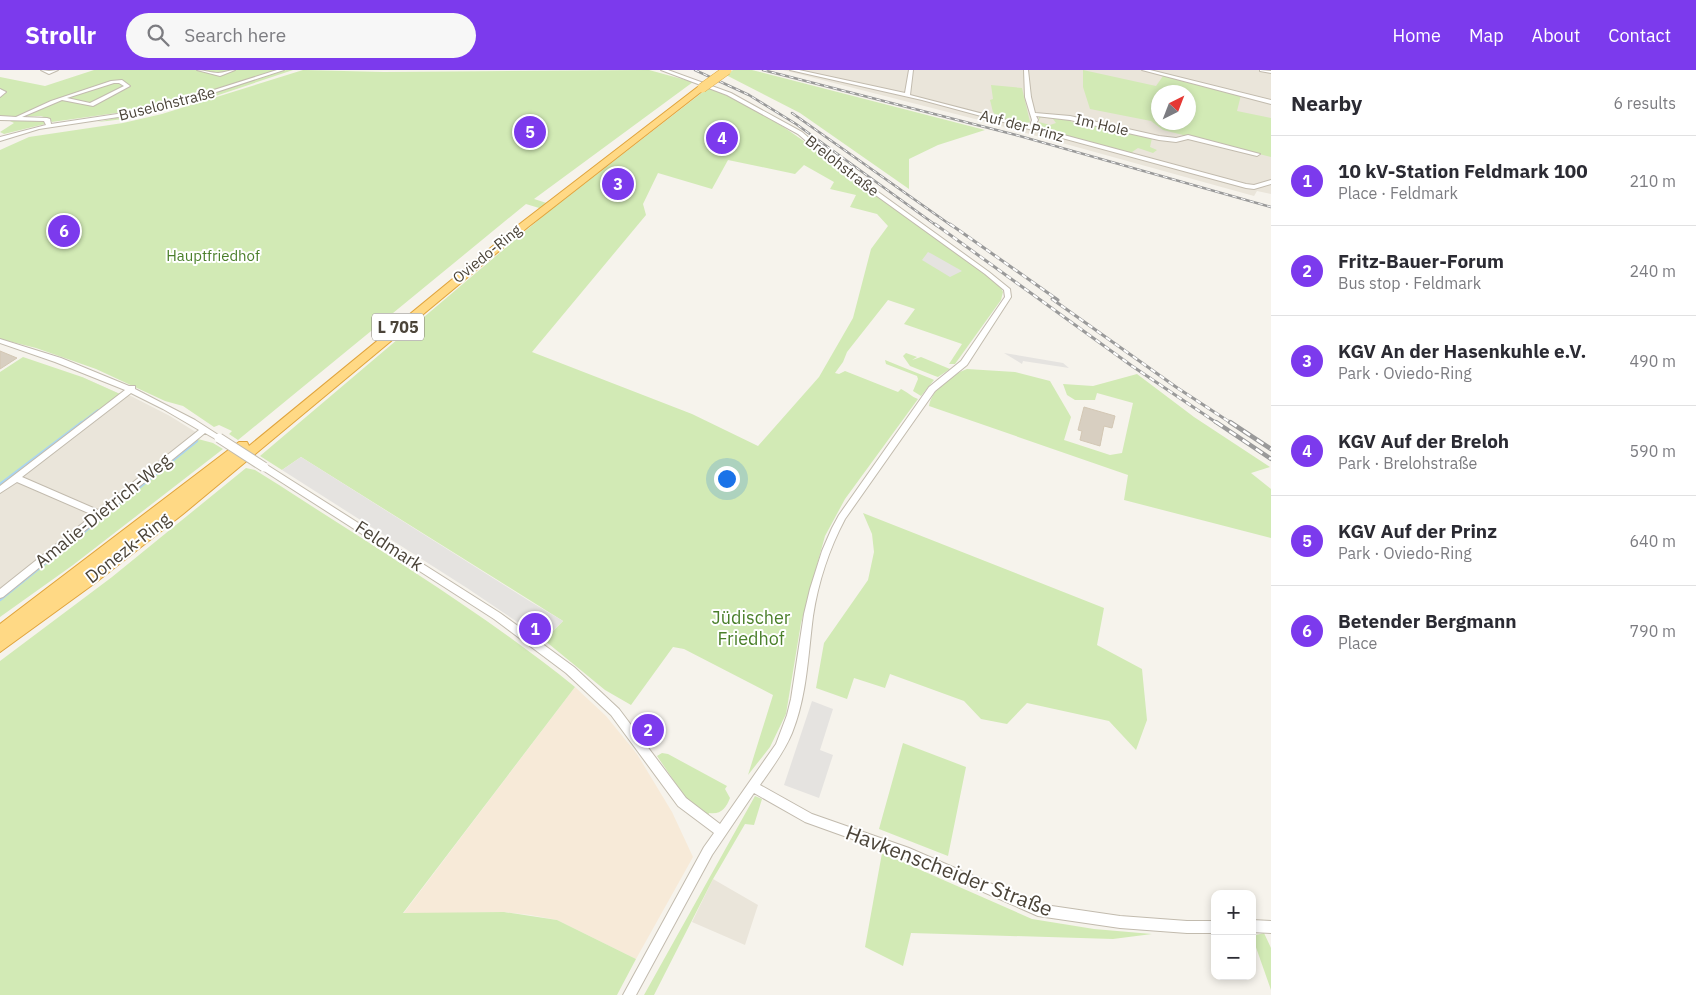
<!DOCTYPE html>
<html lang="en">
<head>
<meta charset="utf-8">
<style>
  body { margin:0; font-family:"IBM Plex Sans",sans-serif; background:#f7f7f7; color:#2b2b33 }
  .controls { position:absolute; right:15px; bottom:15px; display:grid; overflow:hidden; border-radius:10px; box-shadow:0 2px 8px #0003 }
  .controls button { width:45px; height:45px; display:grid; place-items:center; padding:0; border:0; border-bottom:1px solid #e1e1e2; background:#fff; color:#2b2b33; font:25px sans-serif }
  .compass { position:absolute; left:1151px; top:15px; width:45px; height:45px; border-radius:50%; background:#fff; box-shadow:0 2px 8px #0003; rotate:42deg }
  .you { position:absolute; left:726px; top:408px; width:18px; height:18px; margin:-12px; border:4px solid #fff; border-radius:50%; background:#1a73e8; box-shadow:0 0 0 8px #1a73e833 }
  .badge { display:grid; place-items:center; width:32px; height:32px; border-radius:50%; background:#7c3aed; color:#fff; font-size:16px; font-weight:700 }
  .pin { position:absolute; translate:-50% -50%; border:2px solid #fff; box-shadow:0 1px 5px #0006 }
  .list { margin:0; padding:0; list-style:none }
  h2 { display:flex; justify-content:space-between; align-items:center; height:65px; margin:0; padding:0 20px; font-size:21px }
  h2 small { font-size:16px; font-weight:400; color:#7c7c81 }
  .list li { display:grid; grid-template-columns:32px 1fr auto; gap:15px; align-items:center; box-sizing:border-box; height:90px; padding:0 20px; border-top:1px solid #e1e1e2 }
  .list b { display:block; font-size:19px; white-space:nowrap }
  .list p { margin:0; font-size:16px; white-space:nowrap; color:#7c7c81 }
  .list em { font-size:16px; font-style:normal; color:#7c7c81 }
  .icon { flex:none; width:28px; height:28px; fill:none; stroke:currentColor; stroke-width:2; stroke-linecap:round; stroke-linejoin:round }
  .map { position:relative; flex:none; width:1271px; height:925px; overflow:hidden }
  header { display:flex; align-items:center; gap:30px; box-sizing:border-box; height:70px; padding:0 25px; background:#7c3aed; color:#fff }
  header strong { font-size:24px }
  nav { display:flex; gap:28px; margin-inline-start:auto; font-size:18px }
  .search { width:350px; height:45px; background:#f7f7f7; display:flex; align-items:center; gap:12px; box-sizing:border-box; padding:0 18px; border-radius:28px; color:#7c7c81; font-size:19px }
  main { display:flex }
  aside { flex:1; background:#fff }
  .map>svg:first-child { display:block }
  .residential { fill:#eae5da; fill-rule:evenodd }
  .commercial { fill:#f7ead8 }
  .green { fill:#d2eab5; fill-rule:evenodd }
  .parking { fill:#e5e3e0 }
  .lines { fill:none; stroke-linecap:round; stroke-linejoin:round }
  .stream-far1 { stroke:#a9d4f2; stroke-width:2 }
  .stream { stroke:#a9d4f2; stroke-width:2.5 }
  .building { fill:#d8cfc1; stroke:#d3c7b4 }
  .minor-casing { stroke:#c2bbae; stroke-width:2 }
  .trunk-casing { stroke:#e0a43c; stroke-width:2 }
  .minor { fill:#fff; fill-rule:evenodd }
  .trunk { fill:#ffd985; fill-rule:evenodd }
  .rail-far2-casing { stroke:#9a9a9a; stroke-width:2.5 }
  .rail-far1-casing { stroke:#9a9a9a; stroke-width:3 }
  .rail-casing { stroke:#9a9a9a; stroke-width:4.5 }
  .rail-far2 { stroke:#fff; stroke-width:1; stroke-dasharray:4.5; stroke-linecap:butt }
  .rail-far1 { stroke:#fff; stroke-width:2; stroke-dasharray:5.5; stroke-linecap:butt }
  .rail { stroke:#fff; stroke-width:2.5; stroke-dasharray:8; stroke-linecap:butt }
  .minor-bridge-casing { stroke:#c2bbae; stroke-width:11; stroke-linecap:butt }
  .trunk-bridge-casing { stroke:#e0a43c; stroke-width:10; stroke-linecap:butt }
  .minor-bridge { stroke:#fff; stroke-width:9 }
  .trunk-bridge { stroke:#ffd985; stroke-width:9 }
  .labels { text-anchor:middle; stroke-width:4; stroke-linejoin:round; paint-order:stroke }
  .far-street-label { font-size:15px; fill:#4b4439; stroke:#fff }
  .far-park-label { font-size:15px; fill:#4a7f2a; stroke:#fff }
  .shield { fill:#fff; stroke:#817c74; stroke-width:1 }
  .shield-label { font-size:16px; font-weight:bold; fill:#4b4439 }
  .street-label { font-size:18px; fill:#4b4439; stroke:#fff }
  .park-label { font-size:18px; fill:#4a7f2a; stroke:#fff }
  .near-street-label { font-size:21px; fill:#4b4439; stroke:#fff }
</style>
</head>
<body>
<header>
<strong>Strollr</strong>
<div class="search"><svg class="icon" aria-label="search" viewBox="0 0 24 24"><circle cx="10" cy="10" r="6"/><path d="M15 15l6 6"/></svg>Search here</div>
<nav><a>Home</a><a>Map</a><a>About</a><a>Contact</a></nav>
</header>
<main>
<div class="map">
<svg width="1271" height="925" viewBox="0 0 1271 925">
  <rect width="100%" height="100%" fill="#f6f3ec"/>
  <!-- residential -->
  <path class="residential" d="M783 0H1271V124L1257 121 1254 126 979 50ZM1158 22H1188V52H1158Z
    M82 307 120 324 123 322 129 325 170 346 202 366 0 528V403Z
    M713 809 758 835 745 875 692 852Z"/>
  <!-- commercial -->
  <path class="commercial" d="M575 617 606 646 637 684 672 742 693 787 636 889 557 850 530 845 504 842 403 844Z"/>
  <!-- green -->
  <path class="green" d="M94 0H279L159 37 52 52 50 49 41 46 0 47V7L45 16Z
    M286 0H293C229 21 165 46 97 52L176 35Z
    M303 0 384 2 649 0 693 12 534 129 556 136 708 18C767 39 812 78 862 114 908 148 955 180 1000 216L1003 222 1001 230 955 294H949L962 274 904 254 915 239 888 230 847 282 843 292 835 303 839 304 845 301 898 322 901 319C906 321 912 327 918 329L845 429 825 466 801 553 786 644 770 677 748 705 773 625 684 579 673 577 631 635 605 620 544 570 563 551 301 387 282 400 260 386 549 141 526 134 238 370 229 364 232 361 219 355 214 357 183 336 165 331 96 299 36 278 0 269V80L29 67 123 53 162 44ZM728 90 795 104 804 95 834 112 830 119 856 125 850 137 877 144 888 156 871 179 853 248 819 307 758 376 692 344 532 282 646 145 643 134 658 103 712 119Z
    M733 0H752L985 60 938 75 909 89V119L800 43 726 5Z
    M1083 0 1156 16 1163 6 1241 25 1237 41 1271 48V87L1163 60 1151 51 1090 39 1083 17ZM1158 22H1188V52H1158Z
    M991 15 1022 18 1030 52C1021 56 998 49 993 42 992 39 991 33 990 30L993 29Z
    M1039 46 1071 50V52L1086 55 1088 54 1152 68 1150 77 1157 80 1153 83 1138 78 1132 82 1137 85 1040 58 1039 52 1050 55 1056 53 1053 49 1041 47 1039 50Z
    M12 48 43 50 45 54 4 64 0 62 14 53 10 51Z
    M906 283 917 287 912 290 921 287 950 299 938 307 935 306 910 296 903 286Z
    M23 287 82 307 120 324 0 416V302Z
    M885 290 932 309 934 310 921 326 913 321 918 309 917 306 886 294Z
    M967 299 1015 302 1050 311 1071 347 1064 370 1110 385 1122 383 1133 333 1097 323 1095 330H1075L1067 325 1063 314 1093 316 1137 304 1194 347 1270 397 1251 403 1271 419V468L1124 430 1128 405 929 336C932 319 951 305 967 299Z
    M198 369 213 373 223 379 73 495 0 547V528Z
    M246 398 255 400 279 415C379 480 482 542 575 617L403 843 504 842 557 850 636 889 617 925H0V591L112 507Z
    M863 443 1104 538 1097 575 1142 599 1147 650 1136 680 1109 651 1027 633 1007 654 981 649 964 631 890 604 885 618 854 608 847 629 816 618 824 573 868 510 874 482 872 464Z
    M903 673 966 697 948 786 879 759Z
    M662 683 668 684 727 716 725 719 730 728C726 738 721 745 709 743L708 746 685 727 657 686Z
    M755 726 762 729 754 755 745 754 713 809 654 925H644Z
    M882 783 1032 849 1094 859 1152 864 1113 869 911 863 903 896 865 877Z
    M1264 863 1271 878V920L1252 866Z"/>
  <!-- parking -->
  <path class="parking" d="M928 182 932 184 962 201 950 207 922 190Z
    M1004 283 1063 293 1069 298 1023 291 1022 294Z
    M301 387 531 532 563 551 544 570 467 518 282 400Z
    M812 631 833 639 820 680 833 685 819 728 784 715Z"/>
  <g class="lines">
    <!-- stream-far1 -->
    <path class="stream-far1" d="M81 353 98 340"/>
    <!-- stream -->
    <path class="stream" d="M0 414 82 352
      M0 530 197 371"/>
  </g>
  <!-- building -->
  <path class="building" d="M0 281 17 288 0 299Z
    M1084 337 1115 346 1112 358 1104 356 1100 376 1080 370 1082 361 1078 360Z"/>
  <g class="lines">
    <defs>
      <path id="minor" d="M41 0 49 1 58 0 49 4Z
        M197 0C204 0 211 3 218 3 224 3 229 0 235 0L220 6Z
        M277 0H284L158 41 39 59 0 71V67L46 55 44 51 0 50V46L16 47 51 31 111 11 122 10 130 16 93 36 62 30 22 47 47 48 50 49 51 54 157 38ZM114 13H119L124 16 90 33 67 28Z
        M661 0H668L731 23 802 62 838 93 989 202 1010 219 1011 227 967 295 935 321 845 449C829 479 818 513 813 546 808 585 807 626 792 663 784 682 772 698 760 715L812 744 909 778 1038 834 1120 846 1187 851H1215V863H1187L1120 858 1038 846 908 789 805 752 754 723 712 785 636 925H623L704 777 714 763 678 736 611 645 566 603 494 549 261 399 260 397 261 395H267L500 543 574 597 619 639 686 728 720 754 776 674 787 645 791 629 804 544 810 519 822 481 832 458 839 445 929 317 961 291 1005 227 1004 220 985 204 834 95 798 64 727 25Z
        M790 0H799L905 23 909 0H913L910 25 1030 56 1032 50 1025 27 1024 0H1028L1031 27 1035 43 1070 46 1159 66 1176 68 1188 65 1260 84 1257 86 1188 69 1176 72 1159 70 1070 50 1036 46 1038 50 1034 57 1246 114 1254 115 1271 110V114L1254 119 1246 118 922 30Z
        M1142 0H1150L1271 30V34Z
        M1260 0 1271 1V3L1260 1Z
        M0 19 6 22 0 27Z
        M0 269 61 288 129 316H135V319L195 350 223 368 219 371 205 363 3 527 0 528V519L93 445 17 412 0 423V416L125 320 55 292 0 273ZM131 323 163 339 199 360 98 440 22 407Z
        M1252 850 1271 851V863L1252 862Z"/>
      <path id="trunk" d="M699 16 706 18 528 157 183 444 95 513 0 582V554L239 372H247L249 376 521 153Z"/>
    </defs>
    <!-- minor casing -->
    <use href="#minor" class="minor-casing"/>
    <!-- trunk casing -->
    <use href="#trunk" class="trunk-casing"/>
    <!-- minor -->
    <use href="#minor" class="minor"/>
    <!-- trunk -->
    <use href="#trunk" class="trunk"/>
    <defs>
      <path id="rail-far2" d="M695 0 749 25 796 54 937 156
        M763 0 1016 65 1271 137
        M792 43 952 156"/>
      <path id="rail-far1" d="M935 154 1132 296 1217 353
        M950 154 1058 230
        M1052 229 1176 317 1231 353"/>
      <path id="rail" d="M1216 352 1271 389
        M1230 352 1271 379"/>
    </defs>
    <!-- rail-far2 casing -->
    <use href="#rail-far2" class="rail-far2-casing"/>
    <!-- rail-far1 casing -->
    <use href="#rail-far1" class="rail-far1-casing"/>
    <!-- rail casing -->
    <use href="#rail" class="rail-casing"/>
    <!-- rail-far2 -->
    <use href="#rail-far2" class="rail-far2"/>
    <!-- rail-far1 -->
    <use href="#rail-far1" class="rail-far1"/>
    <!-- rail -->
    <use href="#rail" class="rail"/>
    <defs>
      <path id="minor-bridge" d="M219 368 264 397"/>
      <path id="trunk-bridge" d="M702 18 727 0"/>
    </defs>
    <!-- minor-bridge casing -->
    <use href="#minor-bridge" class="minor-bridge-casing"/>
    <!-- trunk-bridge casing -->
    <use href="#trunk-bridge" class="trunk-bridge-casing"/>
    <!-- minor-bridge -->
    <use href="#minor-bridge" class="minor-bridge"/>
    <!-- trunk-bridge -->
    <use href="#trunk-bridge" class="trunk-bridge"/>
  </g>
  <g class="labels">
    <!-- far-street labels -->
    <g class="far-street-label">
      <text transform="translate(167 34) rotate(-14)" y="5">Buselohstraße</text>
      <text transform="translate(1102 55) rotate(13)" y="5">Im Hole</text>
      <text transform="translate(1022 56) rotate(15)" y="5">Auf der Prinz</text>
      <text transform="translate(842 96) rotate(38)" y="5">Brelohstraße</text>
      <text transform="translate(487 184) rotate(-39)" y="5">Oviedo-Ring</text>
    </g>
    <!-- far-park labels -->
    <g class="far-park-label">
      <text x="213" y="191">Hauptfriedhof</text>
    </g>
    <!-- shield labels -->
    <rect class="shield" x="372" y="243.5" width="52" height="27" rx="4"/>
    <g class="shield-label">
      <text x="398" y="263">L 705</text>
    </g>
    <!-- street labels -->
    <g class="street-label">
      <text transform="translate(103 441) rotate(-39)" y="6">Amalie-Dietrich-Weg</text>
      <text transform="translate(389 476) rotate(33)" y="6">Feldmark</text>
      <text transform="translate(128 478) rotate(-38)" y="6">Donezk-Ring</text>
    </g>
    <!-- park labels -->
    <g class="park-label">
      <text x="751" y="554">Jüdischer<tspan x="751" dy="21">Friedhof</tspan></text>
    </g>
    <!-- near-street labels -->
    <g class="near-street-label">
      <text transform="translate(949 801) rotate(21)" y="7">Havkenscheider Straße</text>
    </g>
  </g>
</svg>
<div class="controls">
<button>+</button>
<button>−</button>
</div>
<svg class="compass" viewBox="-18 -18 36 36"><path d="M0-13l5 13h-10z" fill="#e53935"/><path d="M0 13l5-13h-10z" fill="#7c7c81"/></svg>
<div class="you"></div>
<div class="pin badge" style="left:535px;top:559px">1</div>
<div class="pin badge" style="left:648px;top:660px">2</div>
<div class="pin badge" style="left:618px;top:114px">3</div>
<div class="pin badge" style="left:722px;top:68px">4</div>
<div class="pin badge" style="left:530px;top:62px">5</div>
<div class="pin badge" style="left:64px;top:161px">6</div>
</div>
<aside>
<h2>Nearby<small>6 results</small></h2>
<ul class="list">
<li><span class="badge">1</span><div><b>10 kV-Station Feldmark 100</b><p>Place · Feldmark</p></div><em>210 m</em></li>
<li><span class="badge">2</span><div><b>Fritz-Bauer-Forum</b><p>Bus stop · Feldmark</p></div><em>240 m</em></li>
<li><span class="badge">3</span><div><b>KGV An der Hasenkuhle e.V.</b><p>Park · Oviedo-Ring</p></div><em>490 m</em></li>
<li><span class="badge">4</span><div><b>KGV Auf der Breloh</b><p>Park · Brelohstraße</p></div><em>590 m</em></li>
<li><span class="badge">5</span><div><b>KGV Auf der Prinz</b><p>Park · Oviedo-Ring</p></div><em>640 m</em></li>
<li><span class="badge">6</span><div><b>Betender Bergmann</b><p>Place</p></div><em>790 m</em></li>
</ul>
</aside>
</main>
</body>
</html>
